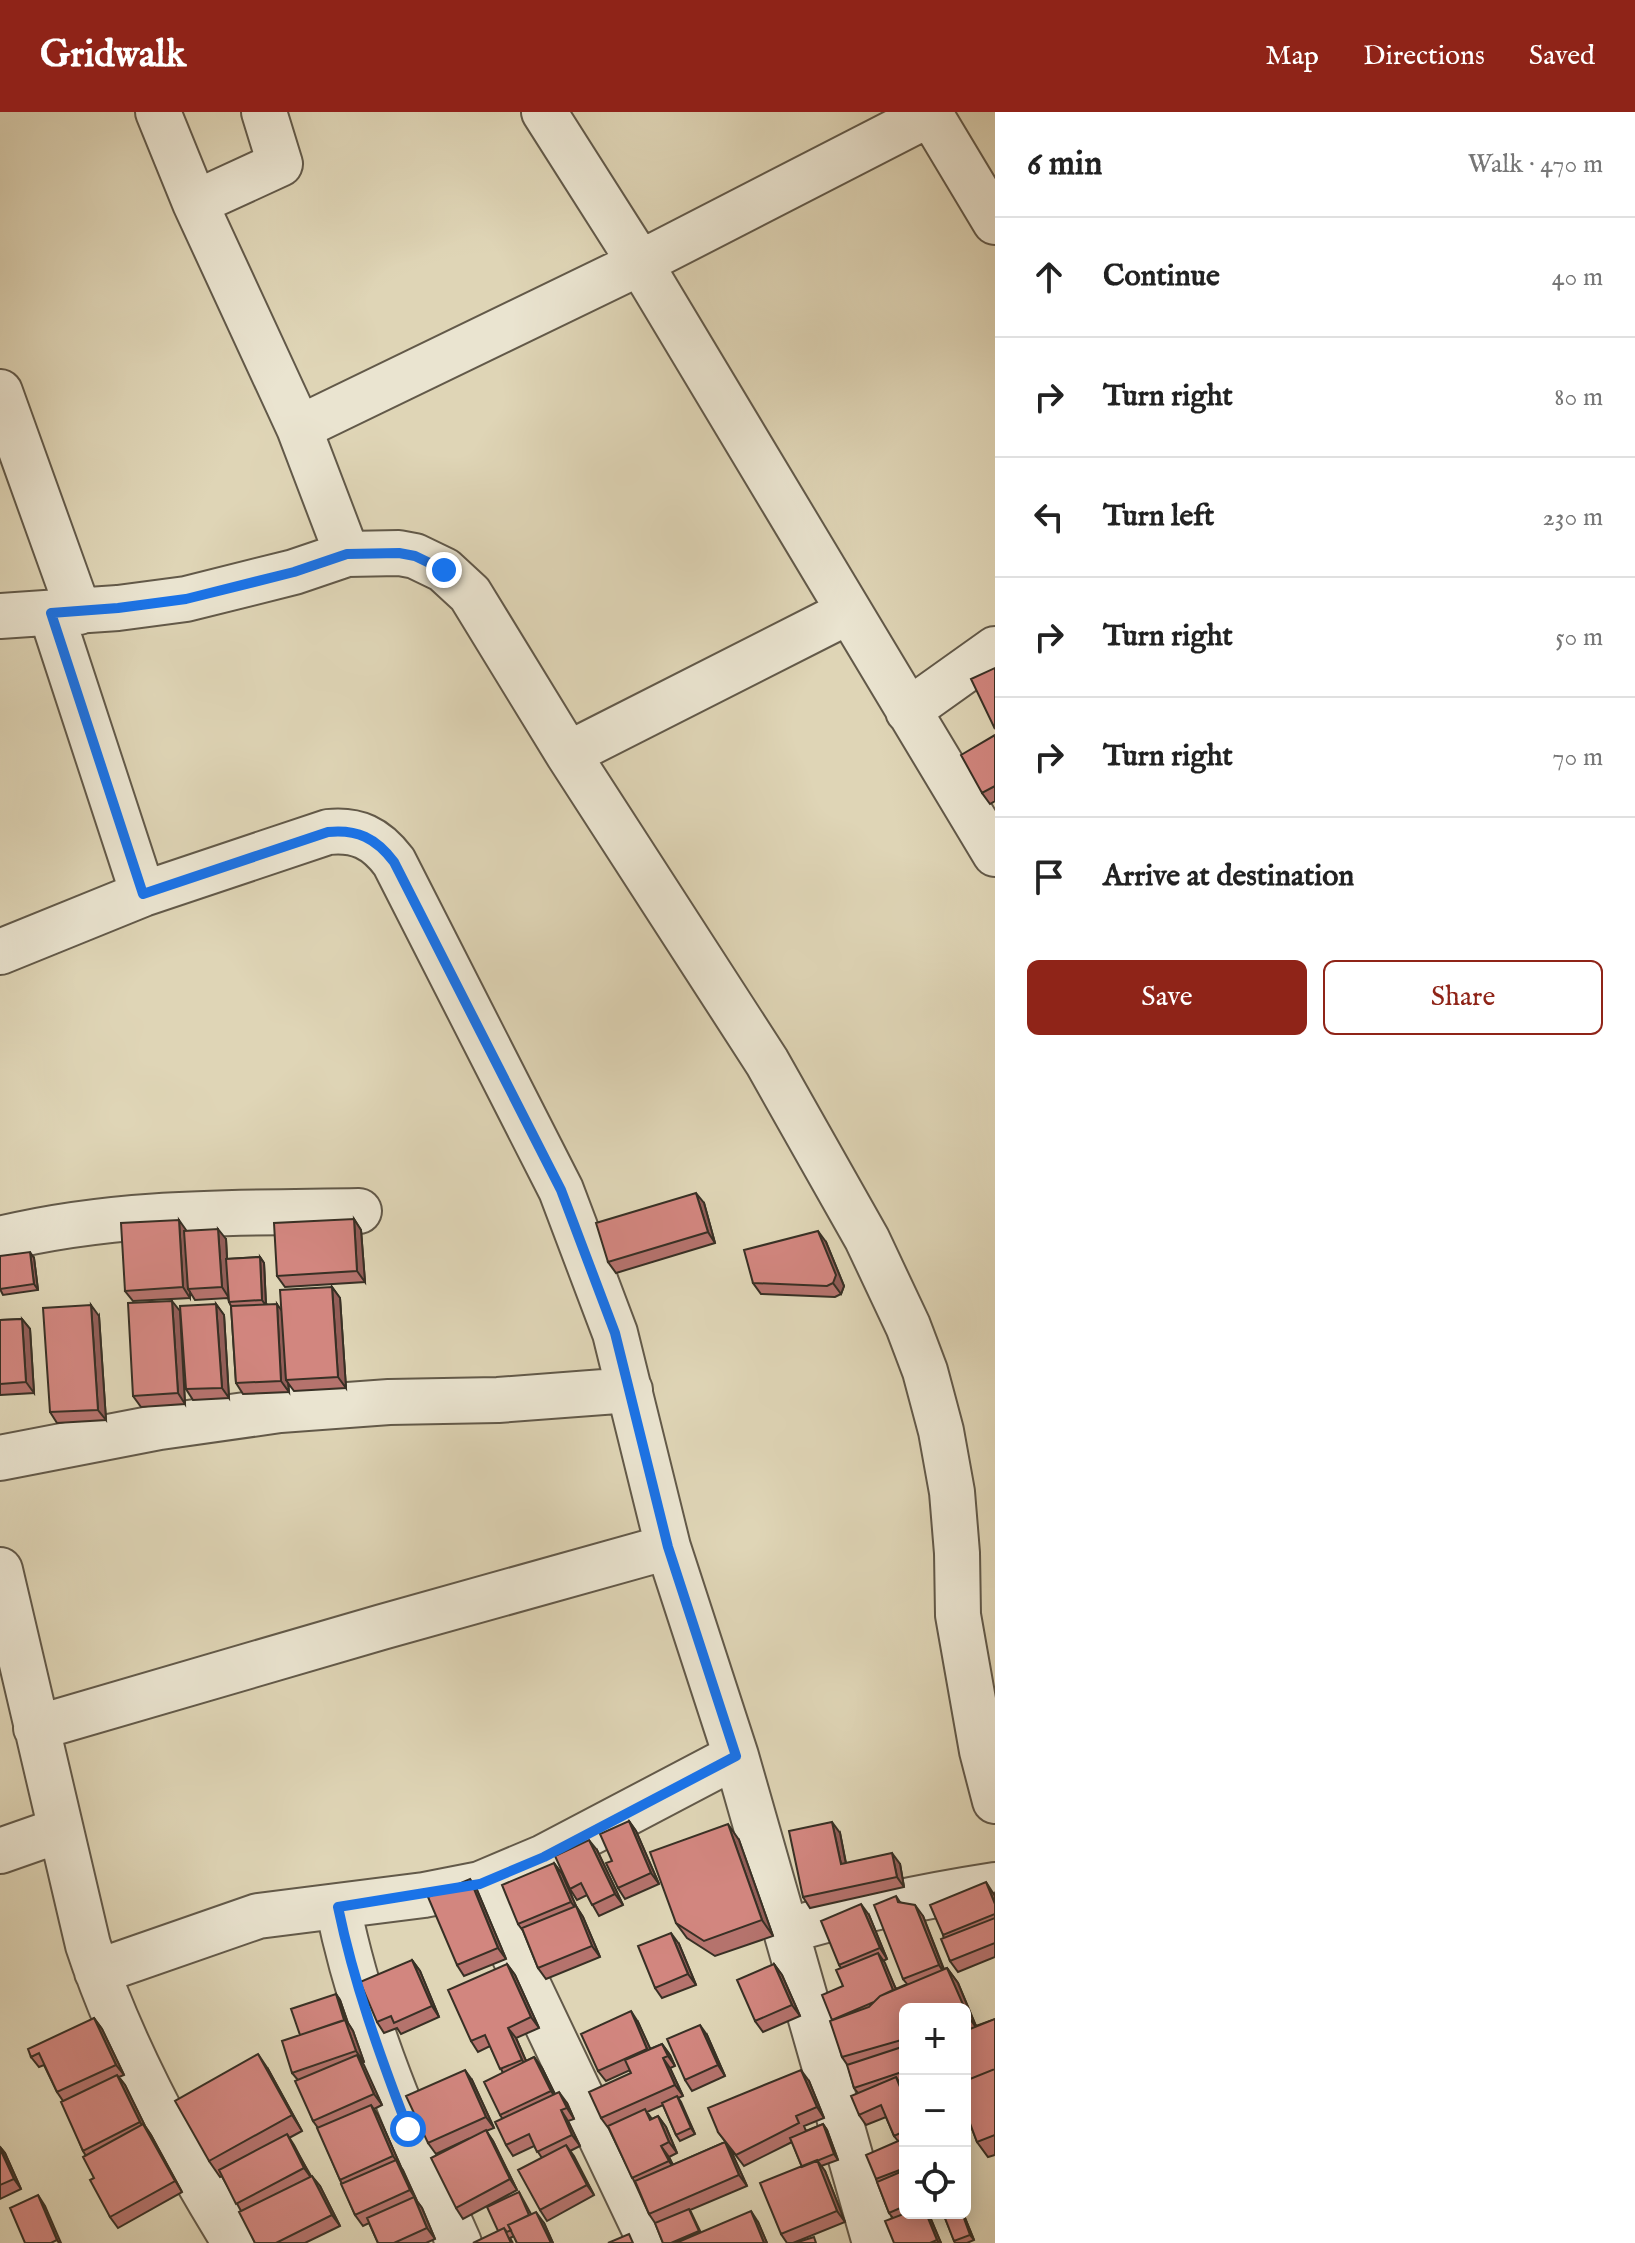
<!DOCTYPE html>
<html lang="en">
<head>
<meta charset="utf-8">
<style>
  body { margin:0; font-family:"IM FELL English",serif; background:#f2f2f2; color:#222 }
  .controls { position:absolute; right:24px; bottom:24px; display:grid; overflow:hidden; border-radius:12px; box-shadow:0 4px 20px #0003 }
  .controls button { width:72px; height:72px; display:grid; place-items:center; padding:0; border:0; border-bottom:2px solid #e0e0e0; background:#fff; color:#222; font:40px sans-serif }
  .stop { position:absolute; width:24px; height:24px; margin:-18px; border:6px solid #1a73e8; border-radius:50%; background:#fff }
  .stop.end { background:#1a73e8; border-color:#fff; box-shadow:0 2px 8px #0008 }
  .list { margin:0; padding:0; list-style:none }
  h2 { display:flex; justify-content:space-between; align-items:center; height:104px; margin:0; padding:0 32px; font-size:34px }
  h2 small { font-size:26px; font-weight:400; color:#767676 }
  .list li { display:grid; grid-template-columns:52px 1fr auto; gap:24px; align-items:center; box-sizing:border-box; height:120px; padding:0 32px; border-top:2px solid #e0e0e0 }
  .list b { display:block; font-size:30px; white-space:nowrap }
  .list em { font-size:26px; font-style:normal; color:#767676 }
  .actions { display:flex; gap:16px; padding:24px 32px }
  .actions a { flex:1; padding:18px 0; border:2px solid #8f2418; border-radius:12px; text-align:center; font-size:28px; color:#8f2418 }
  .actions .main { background:#8f2418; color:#fff }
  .icon { flex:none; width:44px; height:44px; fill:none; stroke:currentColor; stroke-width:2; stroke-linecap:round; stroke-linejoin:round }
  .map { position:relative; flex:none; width:995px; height:2131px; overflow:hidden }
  header { display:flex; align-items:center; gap:48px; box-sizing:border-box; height:112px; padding:0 40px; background:#8f2418; color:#fff }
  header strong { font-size:38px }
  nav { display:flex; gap:44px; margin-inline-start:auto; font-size:28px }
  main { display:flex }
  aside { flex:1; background:#fff }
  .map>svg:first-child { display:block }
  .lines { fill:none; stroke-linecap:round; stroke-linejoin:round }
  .minor-casing { stroke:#625949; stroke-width:48 }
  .minor { stroke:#eae4d0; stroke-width:44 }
  .wall { fill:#b5736d; stroke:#383025; stroke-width:2 }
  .shaded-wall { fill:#935e59; stroke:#383025; stroke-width:2 }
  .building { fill:#d2867f; stroke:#383025; stroke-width:2 }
  .route { stroke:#1a73e8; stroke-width:10 }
</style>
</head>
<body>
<header>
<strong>Gridwalk</strong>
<nav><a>Map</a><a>Directions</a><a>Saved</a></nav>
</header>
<main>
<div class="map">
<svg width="995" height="2131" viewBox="0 0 995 2131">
  <rect width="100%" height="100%" fill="#dfd5b6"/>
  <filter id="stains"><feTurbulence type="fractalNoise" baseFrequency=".0025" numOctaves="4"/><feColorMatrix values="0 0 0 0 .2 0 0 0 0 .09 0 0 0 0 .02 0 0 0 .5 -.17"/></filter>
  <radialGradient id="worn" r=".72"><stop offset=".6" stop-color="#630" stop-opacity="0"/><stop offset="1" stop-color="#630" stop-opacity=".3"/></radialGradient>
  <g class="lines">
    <defs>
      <path id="minor" d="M158 0 195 91 299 316 347 442
        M544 0 640 151 995 742
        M929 0 995 110
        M195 91 280 52 264 0
        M0 280 79 500
        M299 316 640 151 930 2
        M51 501 143 782
        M0 504 118 496 186 487 294 460 347 442 399 441 415 444 444 458 470 482 568 642 767 950 867 1127 908 1214 925 1259 941 1319 952 1380 957 1441 958 1503 982 1639 995 1689
        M908 599 995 537
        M568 642 848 500
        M0 840 143 782 328 720C357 717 376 726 394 750L561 1078 615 1221 668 1435 736 1644 875 2131
        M0 1127C117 1098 239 1101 359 1099
        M0 1346 160 1315 280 1298 389 1290 498 1288 630 1278
        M0 1458 88 1833C122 1936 178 2039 235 2131
        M36 1616 382 1515 668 1435
        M0 1739 60 1718
        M480 1772 651 2131
        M338 1795C362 1913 410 2022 459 2131
        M787 1819C856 1798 924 1784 995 1773
        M97 1860 258 1804 424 1783 480 1772 544 1745 736 1644"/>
    </defs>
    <!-- minor casing -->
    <use href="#minor" class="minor-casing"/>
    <!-- minor -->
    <use href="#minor" class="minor"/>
  </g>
  <!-- wall -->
  <path class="wall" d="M995 623V689L990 692 982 681Z
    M704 1091 715 1131 616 1161 608 1150Z
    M354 1107 361 1118 365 1170 285 1175 277 1164Z
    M186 1119 226 1127 227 1147 260 1145 264 1151 266 1192 282 1199 332 1175 340 1186 346 1276 294 1279 288 1271 289 1280 243 1282 236 1271 231 1194 229 1190 228 1186 195 1188 190 1180V1186L133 1189 125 1179Z
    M826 1130 844 1174 841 1182 835 1185 761 1182 753 1171Z
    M34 1146 38 1178 3 1183 0 1177Z
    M216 1192 224 1203 229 1286 193 1288 186 1277Z
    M180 1199 185 1292 141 1295 133 1284Z
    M99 1204 106 1308 57 1311 50 1300Z
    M22 1207 30 1217 34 1281 0 1283V1208Z
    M629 1709 636 1719 659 1772 625 1787 618 1776 612 1749Z
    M840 1721 846 1751 900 1752 904 1775 810 1796 803 1785Z
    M739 1728 773 1824 715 1844 687 1826 676 1811Z
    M597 1738 623 1793 599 1804 587 1783 577 1788 570 1777Z
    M554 1751 562 1762 576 1794 583 1805 600 1845 546 1867 538 1856 523 1819 518 1812Z
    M477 1778 506 1847 464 1864 457 1853Z
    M994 1781 995 1784V1845L958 1860 950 1849 943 1823Z
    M896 1784 900 1790 923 1804 944 1857 947 1856 958 1871 976 1914 995 1907V2043L988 2045 977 2030 965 1998V1897H905V1972L902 1973 905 1979V2101L930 2105 941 2131H894L893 2106 889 2101 876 2067 898 2029 894 2024 886 2005 866 2013 859 2003 858 1981 854 1976 848 1954 842 1945 833 1909 843 1874 841 1856 839 1853 869 1803 887 1847 883 1849 896 1877 907 1872 903 1867Z
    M679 1832 696 1873 662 1886 655 1876Z
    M412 1848 420 1859 439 1905 401 1922 397 1916 384 1921 377 1910Z
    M507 1852 515 1863 539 1916 516 1926 526 1949 534 1945 542 1956 555 1982 567 1991 574 2007 568 2009 580 2034 570 2039 594 2083 547 2109 540 2098 542 2046 534 2034 513 2044 506 2033 502 2006 500 2003 503 1961 490 1934 478 1940 471 1929Z
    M774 1852 782 1863 800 1904 763 1920 755 1909Z
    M336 1882 340 1888 348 1911 353 1919 364 1950 362 1951 382 1993 374 1997 378 2003 401 2055 417 2089 422 2096 435 2127 426 2131H378L369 2111 363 2114 355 2103 318 2016 313 2009 298 1968 292 1961 300 1923Z
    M94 1906 102 1917 124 1963 119 1965 125 1973 145 2014 151 2023 182 2080 118 2116 110 2105 86 2044 83 2039 63 1989 57 1980 44 1953 39 1955 31 1945Z
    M638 1910 650 1937 662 1932 670 1943 675 1954 670 1956 683 1984 678 1986 695 2022 680 2029 676 2023 663 1993 647 2000 652 2007 658 2004 666 2015 677 2041 669 2045 673 2053 725 2030 732 2041 747 2074 690 2098 701 2121 758 2110 767 2131H663L655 2111 649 2102 635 2071 609 2017 601 2006 631 1961 630 1958 606 1969 598 1959Z
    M707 1923 725 1964 692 1979 685 1968Z
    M268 1957 302 2019 289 2026 311 2064 320 2074 340 2114 305 2131H255L241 2099 222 2064 220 2065 209 2049Z
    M472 1968 494 2016 486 2019 493 2029 517 2078 463 2107 456 2096 468 2027 436 2042 428 2031Z
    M809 1969 824 2006 804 2014 806 2019 823 2012 827 2018 838 2048 821 2054 825 2059 845 2110 793 2131H787L781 2122 802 2055 792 2030 744 2054 718 2020Z
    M0 2035 5 2041 21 2077 0 2087Z
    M519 2080 531 2102 544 2111 553 2131H517L514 2124 510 2126 513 2131 498 2119Z
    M943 2101H963L974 2128 967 2131H955Z"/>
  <!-- shaded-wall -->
  <path class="shaded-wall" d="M696 1081 704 1091 715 1131 708 1120Z
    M354 1107 361 1118 365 1170 357 1159Z
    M179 1108 186 1118 188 1177 190 1180V1186L183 1175Z
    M218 1117 226 1127 229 1186 222 1175Z
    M818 1119 826 1130 844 1174 841 1182 833 1171Z
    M30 1140 34 1146 38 1178 34 1172Z
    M260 1145 264 1151 266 1194 262 1188Z
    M332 1175 340 1186 346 1276 338 1265Z
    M172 1189 180 1199 185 1292 178 1281Z
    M216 1192 224 1203 229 1286 222 1276Z
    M277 1192 284 1202 286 1268 288 1271 289 1280 281 1269Z
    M91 1193 99 1204 106 1308 98 1298Z
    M22 1207 30 1217 34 1281 26 1270Z
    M629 1709 636 1719 659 1772 651 1761Z
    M832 1710 840 1721 848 1763 841 1752Z
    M728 1712 739 1728 773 1824 762 1808Z
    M589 1728 597 1738 623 1793 615 1782Z
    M892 1741 900 1752 904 1775 897 1765Z
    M554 1751 562 1762 579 1801 571 1790Z
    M470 1767 477 1778 506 1847 498 1836Z
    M986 1770 995 1784V1792Z
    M861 1792 869 1803 887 1847 880 1836Z
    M915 1793 923 1804 946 1864 939 1853Z
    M576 1794 583 1805 600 1845 592 1834Z
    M671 1821 679 1832 696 1873 688 1862Z
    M878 1841 885 1851 902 1892 894 1881Z
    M412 1848 420 1859 439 1905 432 1894Z
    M507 1852 515 1863 539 1916 531 1905Z
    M774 1852 782 1863 800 1904 792 1893Z
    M947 1856 958 1871 977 1917 966 1901Z
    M336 1882 340 1888 348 1911 353 1919 364 1950 356 1939Z
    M631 1899 638 1910 655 1947 647 1937Z
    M94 1906 102 1917 124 1963 116 1953Z
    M700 1913 707 1923 725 1964 718 1953Z
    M508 1916 516 1926 530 1958 522 1948Z
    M662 1932 670 1943 675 1954 668 1944Z
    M258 1942 268 1957 302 2019 292 2003Z
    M357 1943 364 1953 382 1993 374 1982Z
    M534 1945 542 1956 558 1989 551 1979Z
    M663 1946 670 1956 683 1984 675 1973Z
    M465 1958 472 1968 494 2016 486 2005Z
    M801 1958 809 1969 824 2006 817 1995Z
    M117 1963 125 1973 145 2014 151 2023 182 2080 140 2010Z
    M896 1965 905 1979V1987Z
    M559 1980 567 1991 574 2007 567 1996Z
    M677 1984 681 1990 695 2022 691 2016Z
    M371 1993 378 2003 401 2055 393 2044Z
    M561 1998 568 2009 580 2034 572 2023Z
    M658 2004 666 2015 677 2041 669 2030Z
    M823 2012 827 2018 838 2048 834 2042Z
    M486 2018 493 2029 517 2078 510 2067Z
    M287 2022 294 2033 312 2067 304 2056Z
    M725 2030 732 2041 747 2074 739 2063Z
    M566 2033 574 2044 594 2083 587 2073Z
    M661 2034 669 2045 676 2060 669 2049Z
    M0 2035 5 2041 21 2077 14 2067Z
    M396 2048 403 2058 417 2089 410 2078Z
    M817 2048 825 2059 845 2110 837 2099Z
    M312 2064 320 2074 340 2114 332 2103Z
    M38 2083 45 2094 61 2131H59L57 2128Z
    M414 2085 422 2096 435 2127 427 2116Z
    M751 2099 758 2110 767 2131H764Z
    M536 2100 544 2111 553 2131H551Z
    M926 2101H928L930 2105 941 2131H939L937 2128Z
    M962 2101H963L974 2128 970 2123Z"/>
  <!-- building -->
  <path class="building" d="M995 556V617L971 567Z
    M995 623V674L982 681 961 643Z
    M696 1081 708 1120 608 1150 596 1111Z
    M354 1107 357 1159 277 1164 274 1111Z
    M179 1108 183 1175 125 1179 121 1111Z
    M218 1117 222 1175 188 1177 184 1119Z
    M818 1119 836 1163 833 1171 827 1174 753 1171 744 1138Z
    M30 1140 34 1172 0 1177V1144Z
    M260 1145 262 1188 229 1190 226 1147Z
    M332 1175 338 1265 286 1268 280 1178Z
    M172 1189 178 1281 133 1284 128 1191Z
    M216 1192 222 1276 186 1277 180 1194Z
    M277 1192 281 1269 236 1271 231 1194Z
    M91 1193 98 1298 50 1300 43 1196Z
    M22 1207 26 1270 0 1272V1208Z
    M629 1709 651 1761 618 1776 606 1751 612 1749 600 1722Z
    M832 1710 841 1752 892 1741 897 1765 803 1785 789 1719Z
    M728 1712 762 1808 704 1829 676 1811 650 1740Z
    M589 1728 615 1782 592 1793 581 1771 570 1777 555 1744Z
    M554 1751 571 1790 518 1812 502 1773Z
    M470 1767 498 1836 457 1853 428 1785Z
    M986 1770 995 1792V1802L943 1823 930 1793Z
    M896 1784 898 1790 915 1793 939 1853 903 1867 874 1793Z
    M861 1792 880 1836 839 1853 821 1809Z
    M576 1794 592 1834 538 1856 522 1816Z
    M995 1806V1831L950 1849 941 1827Z
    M671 1821 688 1862 655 1876 638 1834Z
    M878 1841 893 1878 880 1884 874 1890 832 1908 822 1883 843 1874 836 1858Z
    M412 1848 432 1894 394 1911 391 1904 377 1910 360 1870Z
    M507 1852 531 1905 508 1916 522 1948 500 1957 485 1923 471 1929 448 1878Z
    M774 1852 792 1893 755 1909 737 1868Z
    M947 1856 965 1897H905V1927L842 1945 830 1909 869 1895 880 1884Z
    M336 1882 344 1908 300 1923 291 1897Z
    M631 1899 647 1937 598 1959 581 1922Z
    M94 1906 116 1953 57 1980 39 1941 31 1945 28 1937Z
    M995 1907V1957L965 1969V1919Z
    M345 1908 356 1939 292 1961 282 1929Z
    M700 1913 718 1953 685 1968 667 1927Z
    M662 1932 668 1944 663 1946 675 1973 601 2006 589 1980 631 1961 625 1948Z
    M905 1934V1959L854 1976 847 1953Z
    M258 1942 292 2003 209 2049 175 1989Z
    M357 1943 374 1982 313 2009 295 1969Z
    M534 1945 551 1979 500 2003 484 1970Z
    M995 1957V2023L977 2030 965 1998V1969Z
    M465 1958 486 2005 428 2031 406 1984Z
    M801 1958 817 1995 796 2004 799 2011 736 2043 718 2020 708 1996Z
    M117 1963 140 2010 83 2039 61 1990Z
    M896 1965 905 1987V2019L894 2024 881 1993 859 2003 851 1984Z
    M559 1980 567 1996 561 1998 572 2023 537 2040 529 2022 506 2033 495 2010Z
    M677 1984 691 2016 676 2023 662 1991Z
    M371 1993 393 2044 340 2068 317 2016Z
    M645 1997 650 2008 658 2004 669 2030 661 2034 669 2049 632 2066 608 2014Z
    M143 2012 175 2069 110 2105 90 2068 94 2066 83 2045Z
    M823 2012 834 2042 802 2055 790 2026Z
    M486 2018 510 2067 456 2096 431 2046Z
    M287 2022 304 2056 236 2092 219 2058Z
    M905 2026V2056L876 2067 866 2043Z
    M725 2030 739 2063 649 2102 635 2069Z
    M566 2033 587 2073 540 2098 518 2058Z
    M0 2037 14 2067 0 2073Z
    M396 2048 410 2078 355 2103 341 2072Z
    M817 2048 837 2099 781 2122 760 2071Z
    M905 2058V2094L889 2101 877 2070Z
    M312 2064 332 2103 276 2131H255L239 2100Z
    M519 2080 529 2103 508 2113 511 2118 507 2120 504 2116 498 2119 487 2095Z
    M38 2083 57 2128 51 2131H25L10 2096Z
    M414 2085 427 2116 394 2131H378L367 2106Z
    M689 2097 699 2119 671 2131H663L655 2111Z
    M751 2099 764 2131H676Z
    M536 2100 551 2131H517L508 2113Z
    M906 2101H926L937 2128 930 2131H894L885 2109Z
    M943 2101H962L970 2123 954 2129Z
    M504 2116 511 2131H473Z
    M629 2122 633 2131H608Z
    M814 2125 816 2131H795Z"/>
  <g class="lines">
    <!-- route -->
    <path class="route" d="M408 2017C380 1944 354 1872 338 1795L480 1772 544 1745 736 1644 668 1435 615 1221 561 1078 394 750C376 726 357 717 328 720L143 782 51 501 118 496 186 487 294 460 347 442 399 441 415 444 444 458"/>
  </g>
  <rect width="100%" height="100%" filter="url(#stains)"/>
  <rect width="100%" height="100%" fill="url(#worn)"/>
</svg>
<div class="controls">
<button>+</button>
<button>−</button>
<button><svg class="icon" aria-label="locate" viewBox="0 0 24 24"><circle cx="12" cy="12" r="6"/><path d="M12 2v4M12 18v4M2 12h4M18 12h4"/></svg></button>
</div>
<div class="stop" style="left:408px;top:2017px"></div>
<div class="stop end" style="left:444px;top:458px"></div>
</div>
<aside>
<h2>6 min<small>Walk · 470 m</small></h2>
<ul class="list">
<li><svg class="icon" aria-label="ahead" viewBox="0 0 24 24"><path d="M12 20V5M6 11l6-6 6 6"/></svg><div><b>Continue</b></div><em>40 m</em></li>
<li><svg class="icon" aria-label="right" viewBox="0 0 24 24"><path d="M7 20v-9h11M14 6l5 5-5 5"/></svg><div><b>Turn right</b></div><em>80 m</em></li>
<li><svg class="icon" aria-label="left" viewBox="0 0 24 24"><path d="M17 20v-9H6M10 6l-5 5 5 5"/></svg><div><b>Turn left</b></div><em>230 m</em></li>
<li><svg class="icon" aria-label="right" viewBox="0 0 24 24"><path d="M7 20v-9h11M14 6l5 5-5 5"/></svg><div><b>Turn right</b></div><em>50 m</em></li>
<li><svg class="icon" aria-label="right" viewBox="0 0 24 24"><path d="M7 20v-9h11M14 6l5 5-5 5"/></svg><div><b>Turn right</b></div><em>70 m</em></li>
<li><svg class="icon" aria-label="arrive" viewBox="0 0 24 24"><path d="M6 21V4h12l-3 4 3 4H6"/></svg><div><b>Arrive at destination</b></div></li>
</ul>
<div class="actions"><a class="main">Save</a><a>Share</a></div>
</aside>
</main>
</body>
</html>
